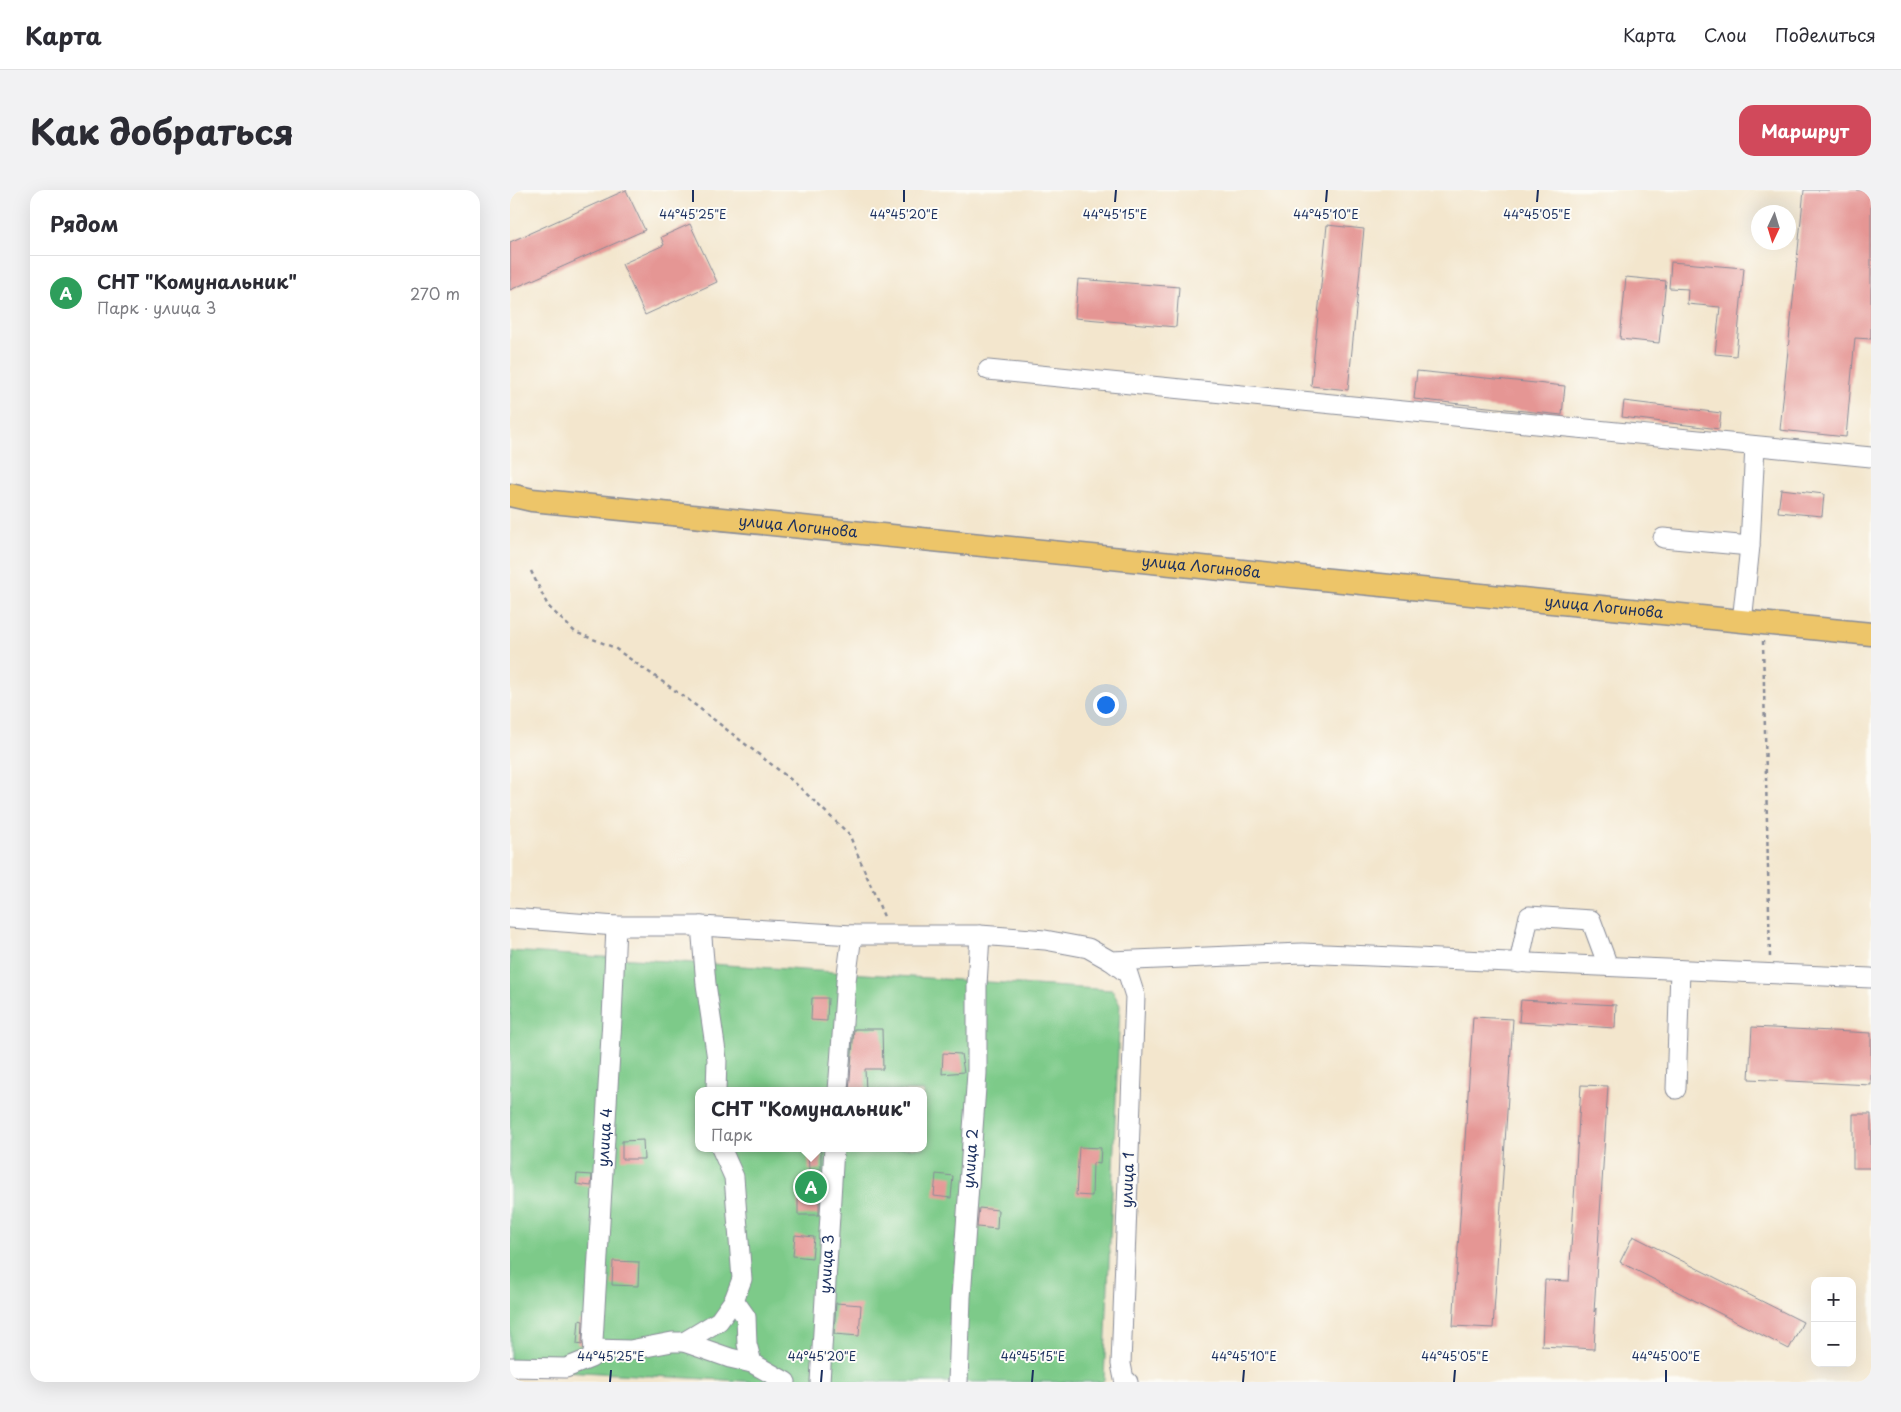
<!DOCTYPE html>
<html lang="ru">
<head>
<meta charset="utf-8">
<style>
  body { margin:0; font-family:"Playpen Sans",sans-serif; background:#f2f2f3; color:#2b2b33 }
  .controls { position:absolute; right:15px; bottom:15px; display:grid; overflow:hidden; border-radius:10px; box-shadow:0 5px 20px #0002 }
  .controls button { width:45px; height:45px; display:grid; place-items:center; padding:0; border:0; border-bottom:1px solid #e1e1e2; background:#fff; color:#2b2b33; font:25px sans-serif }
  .compass { position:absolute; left:1241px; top:15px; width:45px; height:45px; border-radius:50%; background:#fff; box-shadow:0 5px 20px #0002; rotate:184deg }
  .you { position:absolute; left:595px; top:514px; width:18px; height:18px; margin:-12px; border:4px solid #fff; border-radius:50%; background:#1a73e8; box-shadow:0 0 0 8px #1a73e833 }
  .badge { display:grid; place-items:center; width:32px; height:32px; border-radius:50%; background:#d1495b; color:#fff; font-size:16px; font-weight:700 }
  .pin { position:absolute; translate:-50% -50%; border:2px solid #fff; box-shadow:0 1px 5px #0006 }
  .popup { position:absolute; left:185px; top:897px; width:232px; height:65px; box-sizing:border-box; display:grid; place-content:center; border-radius:10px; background:#fff; filter:drop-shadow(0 1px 4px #0005); font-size:16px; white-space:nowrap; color:#7c7c81 }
  .popup b { font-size:19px; color:#2b2b33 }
  .popup::after { content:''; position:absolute; left:50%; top:100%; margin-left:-10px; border:10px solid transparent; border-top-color:#fff }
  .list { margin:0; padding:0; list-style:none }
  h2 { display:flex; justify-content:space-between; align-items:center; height:65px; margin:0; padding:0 20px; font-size:21px }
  h2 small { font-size:16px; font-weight:400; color:#7c7c81 }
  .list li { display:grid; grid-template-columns:32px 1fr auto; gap:15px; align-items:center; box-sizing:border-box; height:75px; padding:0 20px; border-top:1px solid #e1e1e2 }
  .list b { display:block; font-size:19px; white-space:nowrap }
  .list p { margin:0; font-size:16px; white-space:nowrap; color:#7c7c81 }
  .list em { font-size:16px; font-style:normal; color:#7c7c81 }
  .map { position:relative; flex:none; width:1361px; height:1192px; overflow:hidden; border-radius:15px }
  header { display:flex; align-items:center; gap:30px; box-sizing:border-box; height:70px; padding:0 25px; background:#fff; border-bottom:1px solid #e1e1e2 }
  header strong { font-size:24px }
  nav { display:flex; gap:28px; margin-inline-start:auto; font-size:18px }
  .intro { display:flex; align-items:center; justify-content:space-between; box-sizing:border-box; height:120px; padding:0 30px }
  h1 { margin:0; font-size:35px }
  .button { padding:12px 22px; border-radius:15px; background:#d1495b; color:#fff; font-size:18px; font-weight:700 }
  main { display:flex; gap:30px; padding:0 30px }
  aside { flex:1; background:#fff; border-radius:15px; box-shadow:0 5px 20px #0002 }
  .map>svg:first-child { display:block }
  .green { fill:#7dca89; stroke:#4c7c74; fill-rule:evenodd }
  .building { fill:#e59694 }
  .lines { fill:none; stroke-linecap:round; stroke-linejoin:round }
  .minor-casing { stroke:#878a96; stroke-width:21 }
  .major-casing { stroke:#878a96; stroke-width:25 }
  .path { stroke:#878a96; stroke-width:2.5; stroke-dasharray:4 4; stroke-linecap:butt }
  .minor { stroke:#fff; stroke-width:19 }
  .major { stroke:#edc569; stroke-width:22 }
  .ticks { fill:none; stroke:#1b2f5e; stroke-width:2 }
  .labels { text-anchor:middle; stroke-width:4; stroke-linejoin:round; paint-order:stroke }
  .street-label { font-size:15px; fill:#1b2f5e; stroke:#fdfcf7 }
  .ticks-label { font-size:12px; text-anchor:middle; fill:#1b2f5e; stroke:#fdfcf7; stroke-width:4; stroke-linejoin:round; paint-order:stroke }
</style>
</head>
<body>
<header>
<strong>Карта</strong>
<nav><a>Карта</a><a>Слои</a><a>Поделиться</a></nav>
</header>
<div class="intro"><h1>Как добраться</h1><a class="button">Маршрут</a></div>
<main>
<aside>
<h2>Рядом<small></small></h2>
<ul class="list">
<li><span class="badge" style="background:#2e9e5b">A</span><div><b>СНТ &quot;Комунальник&quot;</b><p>Парк · улица 3</p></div><em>270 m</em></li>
</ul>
</aside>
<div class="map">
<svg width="1361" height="1192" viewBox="0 0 1361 1192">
  <rect width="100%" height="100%" fill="#fdfcf7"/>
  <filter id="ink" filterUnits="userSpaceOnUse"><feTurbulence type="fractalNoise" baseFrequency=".02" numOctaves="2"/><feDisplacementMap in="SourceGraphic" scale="10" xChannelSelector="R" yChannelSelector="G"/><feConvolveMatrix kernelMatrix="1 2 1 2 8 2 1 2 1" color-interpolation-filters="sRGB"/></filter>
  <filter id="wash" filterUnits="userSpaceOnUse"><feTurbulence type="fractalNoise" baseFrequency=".0096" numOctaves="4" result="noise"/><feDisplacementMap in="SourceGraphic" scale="20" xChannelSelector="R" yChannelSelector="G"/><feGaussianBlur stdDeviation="1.12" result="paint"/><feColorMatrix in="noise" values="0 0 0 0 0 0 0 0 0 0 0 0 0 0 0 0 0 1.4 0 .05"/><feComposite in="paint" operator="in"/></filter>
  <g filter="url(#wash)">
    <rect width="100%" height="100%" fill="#f3e6cd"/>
    <!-- green -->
    <path class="green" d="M0 761 602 800 610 815 594 1190 592 1192H250L0 1178ZM188 901H414V958H188Z"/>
    <g id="blocks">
      <!-- building -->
      <path class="building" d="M116 0 135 40 0 100V52Z
        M1294 0H1361V149L1345 148 1336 247 1270 240Z
        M180 34 207 92 135 125 112 74 154 55 151 47Z
        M817 35 854 39 838 200 801 196Z
        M1161 72 1234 78 1226 166 1205 164 1210 117 1177 114 1178 99 1159 98Z
        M1116 87 1156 91 1149 153 1110 149Z
        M568 89 669 97 666 137 565 128Z
        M907 181 1055 196 1052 225 904 209Z
        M1114 211 1211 223 1209 239 1112 227Z
        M1271 299 1314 304 1312 326 1268 322Z
        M302 808H318L317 831 301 830Z
        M1011 810 1106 815 1105 838 1009 832Z
        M963 827 1003 829 983 1138 943 1136Z
        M1242 837 1361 843V895L1239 889Z
        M344 839H372L373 879H355L356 901H339Z
        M433 863 451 864 454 882 432 884Z
        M1071 895 1098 896 1084 1122 1086 1118 1084 1159 1032 1156 1035 1090 1059 1091Z
        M1343 924H1361V978H1343Z
        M133 950 134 969H112V951Z
        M569 957 591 958 590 974 583 973 582 1006 566 1005Z
        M298 961H311V979L299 980Z
        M67 984 82 985 81 996 66 994Z
        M426 984 443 986 441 1008 424 1006Z
        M288 1000H309V1025H288Z
        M469 1018 488 1020 487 1039 467 1037Z
        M285 1045 304 1047 302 1068 283 1066Z
        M1123 1046 1293 1132 1279 1159 1110 1072Z
        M103 1071 129 1072 128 1096 102 1095Z
        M326 1113 351 1115 349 1146 324 1144Z
        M69 1130 73 1131 72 1155 67 1154Z"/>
    </g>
  </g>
  <g filter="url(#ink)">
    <use href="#blocks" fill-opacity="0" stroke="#878a96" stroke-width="1"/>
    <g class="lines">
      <defs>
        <g id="minor">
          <path d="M478 180 1361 267"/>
          <path d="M1153 348 1240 356"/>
          <path d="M1232 432 1240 356 1245 256"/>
          <path d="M0 728 106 736H191L342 745H470L535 750 578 758 601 771 618 784 625 806 611 1174 614 1189 618 1192"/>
          <path d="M191 736 196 794 207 869 206 901"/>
          <path d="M601 771 792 763 1361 788"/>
          <path d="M1009 773 1019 726 1081 730 1098 776"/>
          <path d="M1166 899 1170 780"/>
          <path d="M328 901 336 791 342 745"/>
          <path d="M211 958 224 987 232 1089 224 1110"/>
          <path d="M174 1152 209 1131 224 1110 236 1127 237 1154 242 1173"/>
          <path id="s1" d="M84 1159 83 1151 102 829 106 736"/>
          <path d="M0 1177 56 1178 81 1168 84 1159 120 1160 162 1152H174L220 1168 242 1173 276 1192"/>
          <path id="s2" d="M310 1192 324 958"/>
          <path id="s3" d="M448 1192 451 1107 467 883V795L470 745"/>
        </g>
        <g id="major">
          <path id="s4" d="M0 305 22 310 1361 444"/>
        </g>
      </defs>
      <!-- minor casing -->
      <use href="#minor" class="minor-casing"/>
      <!-- major casing -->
      <use href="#major" class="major-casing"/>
      <!-- path -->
      <path class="path" d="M21 381 38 416 65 442 103 457 180 511 284 592 339 644 375 729
        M1253 451 1260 768"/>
      <!-- minor -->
      <use href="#minor" class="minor"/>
      <!-- major -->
      <use href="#major" class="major"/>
    </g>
  </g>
  <!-- ticks -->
  <path class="ticks" d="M183 12V0M394 12V0M605 12 606 0M816 12 817 0M1027 12 1028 0M100 1192 101 1180M311 1192 312 1180M522 1192 523 1180M733 1192 734 1180M944 1192 945 1180M1156 1192V1180"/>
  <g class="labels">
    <!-- street labels -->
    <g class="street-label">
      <text dy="5" stroke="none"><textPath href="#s4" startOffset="290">улица Логинова</textPath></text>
      <text dy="5" stroke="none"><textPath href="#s4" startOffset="695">улица Логинова</textPath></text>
      <text dy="5" stroke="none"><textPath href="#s4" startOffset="1100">улица Логинова</textPath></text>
      <text dy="5" stroke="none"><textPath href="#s1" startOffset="212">улица 4</textPath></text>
      <text dy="5" stroke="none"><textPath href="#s3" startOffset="224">улица 2</textPath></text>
      <text transform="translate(618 990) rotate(-88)" y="5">улица 1</text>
      <text dy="5" stroke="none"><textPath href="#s2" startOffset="118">улица 3</textPath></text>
    </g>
  </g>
  <g class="ticks-label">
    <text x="183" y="29">44°45'25"E</text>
    <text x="394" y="29">44°45'20"E</text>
    <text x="605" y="29">44°45'15"E</text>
    <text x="816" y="29">44°45'10"E</text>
    <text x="1027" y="29">44°45'05"E</text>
    <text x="101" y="1171">44°45'25"E</text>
    <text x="312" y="1171">44°45'20"E</text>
    <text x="523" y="1171">44°45'15"E</text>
    <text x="734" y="1171">44°45'10"E</text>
    <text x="945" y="1171">44°45'05"E</text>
    <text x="1156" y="1171">44°45'00"E</text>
  </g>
</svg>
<div class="controls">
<button>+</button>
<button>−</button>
</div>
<svg class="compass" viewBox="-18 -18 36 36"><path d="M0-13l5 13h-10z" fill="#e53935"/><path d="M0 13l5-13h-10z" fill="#7c7c81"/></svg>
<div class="you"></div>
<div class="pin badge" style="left:301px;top:997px;background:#2e9e5b">A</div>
<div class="popup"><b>СНТ &quot;Комунальник&quot;</b>Парк</div>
</div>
</main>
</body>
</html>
